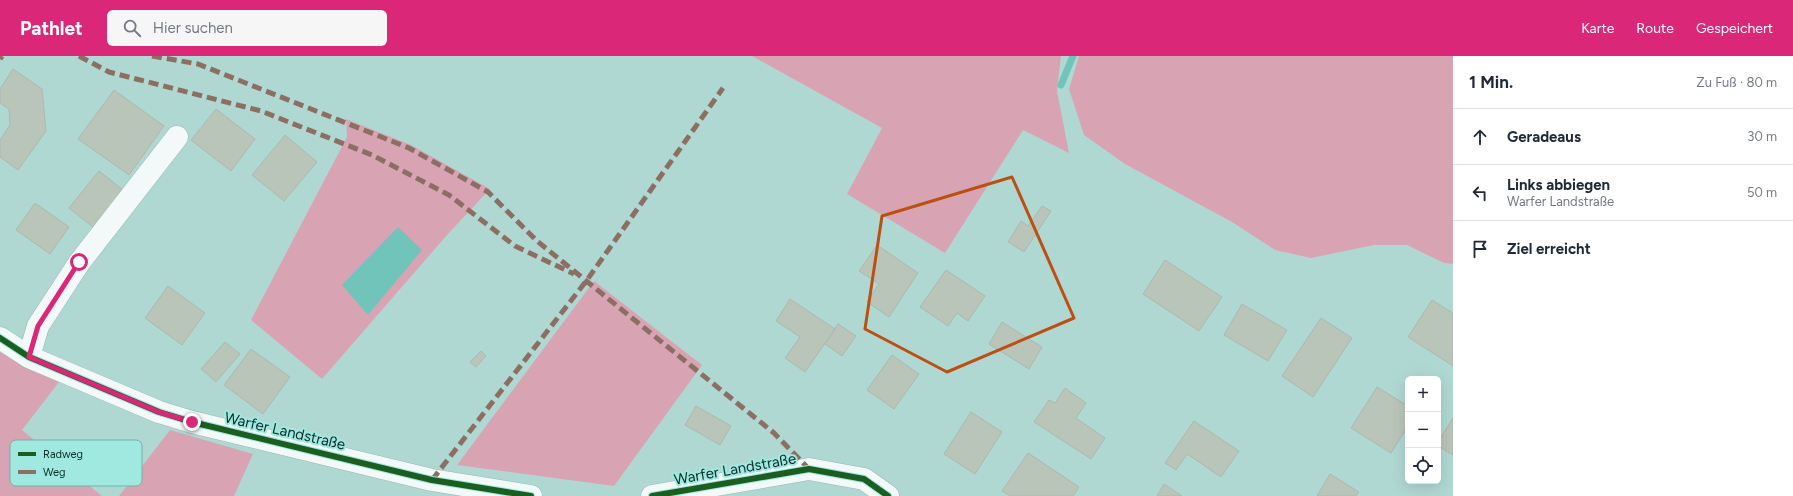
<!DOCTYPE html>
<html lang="de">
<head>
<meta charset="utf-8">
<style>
  body { margin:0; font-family:Figtree,sans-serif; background:#f6f6f7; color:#1f2937 }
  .controls { position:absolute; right:12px; bottom:12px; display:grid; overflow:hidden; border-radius:6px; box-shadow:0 4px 16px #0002 }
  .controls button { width:36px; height:36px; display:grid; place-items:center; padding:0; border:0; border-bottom:1px solid #e0e1e3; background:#fff; color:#1f2937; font:20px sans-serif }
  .stop { position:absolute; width:12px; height:12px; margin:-9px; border:3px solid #db2777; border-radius:50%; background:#fff }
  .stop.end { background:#db2777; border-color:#fff; box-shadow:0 1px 4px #0008 }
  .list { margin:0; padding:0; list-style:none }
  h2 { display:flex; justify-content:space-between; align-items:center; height:52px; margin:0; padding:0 16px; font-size:17px }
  h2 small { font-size:13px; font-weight:400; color:#747a83 }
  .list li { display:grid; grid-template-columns:26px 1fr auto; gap:12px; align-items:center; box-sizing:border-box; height:56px; padding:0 16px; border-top:1px solid #e0e1e3 }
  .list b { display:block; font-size:15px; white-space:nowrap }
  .list p { margin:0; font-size:13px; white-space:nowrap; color:#747a83 }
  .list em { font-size:13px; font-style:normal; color:#747a83 }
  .icon { flex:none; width:22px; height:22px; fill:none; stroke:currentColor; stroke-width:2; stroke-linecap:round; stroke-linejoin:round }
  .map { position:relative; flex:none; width:1453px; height:440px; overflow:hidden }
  header { display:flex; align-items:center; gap:24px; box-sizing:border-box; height:56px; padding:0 20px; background:#db2777; color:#fff }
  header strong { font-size:19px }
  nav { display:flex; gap:22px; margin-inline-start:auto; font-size:14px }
  .search { width:280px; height:36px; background:#f6f6f7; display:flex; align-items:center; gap:10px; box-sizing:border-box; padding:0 14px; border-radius:6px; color:#747a83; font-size:15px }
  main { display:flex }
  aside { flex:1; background:#fff }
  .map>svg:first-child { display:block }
  .green { fill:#d8a4b3 }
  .water { fill:#70c4ba }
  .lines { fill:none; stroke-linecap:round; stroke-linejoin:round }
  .stream { stroke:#70c4ba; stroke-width:7 }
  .building { fill:#bac5ba; stroke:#adb8ae }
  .minor-casing { stroke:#96b6b2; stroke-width:23 }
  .minor { stroke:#f3f9f8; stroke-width:22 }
  .quiet { stroke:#8d6e63; stroke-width:5; stroke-dasharray:10 5; stroke-linecap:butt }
  .cycleway-casing { stroke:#9fe9e0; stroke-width:8 }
  .cycleway { stroke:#1b5e20; stroke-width:6 }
  .route { stroke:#db2777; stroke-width:5 }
  .marked { fill:none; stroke:#bc5012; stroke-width:3; stroke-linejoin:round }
  .labels { text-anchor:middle; stroke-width:4; stroke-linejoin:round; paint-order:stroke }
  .street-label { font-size:15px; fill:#0e2d2a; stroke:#9fe9e0 }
  .key { fill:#9fe9e0; stroke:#74b1a9; stroke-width:1 }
  .key-label { font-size:11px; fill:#0e2d2a }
</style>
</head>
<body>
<header>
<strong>Pathlet</strong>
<div class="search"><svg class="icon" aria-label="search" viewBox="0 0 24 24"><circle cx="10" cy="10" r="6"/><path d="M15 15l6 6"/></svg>Hier suchen</div>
<nav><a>Karte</a><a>Route</a><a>Gespeichert</a></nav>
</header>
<main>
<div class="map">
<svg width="1453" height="440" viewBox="0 0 1453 440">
  <rect width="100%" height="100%" fill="#b0d8d3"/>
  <!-- green -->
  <path class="green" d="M752 0H1061L1057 35 1069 97 1023 74 945 197 847 138 882 72Z
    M1079 0H1453V208L1444 207 1407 189H1374L1311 202 1275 194 1232 166 1125 108 1084 79 1069 33Z
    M346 63 411 89 490 133 447 179 322 323 251 264 347 81Z
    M594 225 702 309 614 430 457 409Z
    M0 296 59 326 22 374 102 440H0Z
    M170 374 253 398 234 440H119Z"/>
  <!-- water -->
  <path class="water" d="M398 171 422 194 368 259 342 229Z"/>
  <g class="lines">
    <!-- stream -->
    <path class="stream" d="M1061 29 1073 0"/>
  </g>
  <!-- building -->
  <path class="building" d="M13 13 42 33 46 75 18 114 0 101V84L10 69 9 53 0 47V33Z
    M114 34 164 70 129 119 78 83Z
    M216 53 255 83 231 115 191 84Z
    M285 79 317 106 284 145 252 119Z
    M99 115 123 134 93 171 69 152Z
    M35 147 69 171 50 198 16 174Z
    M1042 150 1051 155 1024 196 1008 186 1021 165 1028 170Z
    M877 189 918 217 889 261 867 246 879 228 859 215Z
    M1165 204 1222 241 1199 275 1143 238Z
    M946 214 985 240 968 265 957 257 948 270 920 251Z
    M168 230 205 257 182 289 145 262Z
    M790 243 835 273 805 316 785 302 800 281 776 265Z
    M1432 244 1453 257V310L1408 281Z
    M1242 248 1287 274 1268 305 1224 279Z
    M1321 262 1352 282 1313 341 1282 320Z
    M1002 266 1042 291 1029 313 989 288Z
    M838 268 856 280 842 300 825 288Z
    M225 286 240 298 216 326 201 313Z
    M251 293 290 321 263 358 224 329Z
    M481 295 486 300 476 311 470 306Z
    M892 299 919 318 894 353 867 334Z
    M1377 331 1408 350V370L1391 397 1351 372Z
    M1065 332 1086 347 1076 362 1105 382 1091 403 1034 366 1049 344 1055 347Z
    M696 350 731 370 720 389 685 369Z
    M971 356 1002 376 975 418 944 398Z
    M1453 362V399L1438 390V386Z
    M1194 365 1239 395 1221 421 1187 398 1176 414 1165 407Z
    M1028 397 1079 431 1073 440H1010L1002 435Z
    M1330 418 1359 436 1356 440H1317Z
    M1164 428 1182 440H1157Z"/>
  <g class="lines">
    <defs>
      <path id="minor" d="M0 282 29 301 159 356 192 366 432 424 531 440
        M29 301 38 270 79 207 177 81
        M652 440 809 413 864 423 888 440"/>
    </defs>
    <!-- minor casing -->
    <use href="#minor" class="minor-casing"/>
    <!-- minor -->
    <use href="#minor" class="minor"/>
    <!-- quiet -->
    <path class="quiet" d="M79 0 109 16 261 55 372 99 449 139 515 190 574 218
      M152 0 198 8 409 92 488 136 537 185 774 377 809 413
      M0 3 2 0
      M432 424 587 224 723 32"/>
    <defs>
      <path id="cycleway" d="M0 282 29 301 159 356 192 366 432 424 531 440
        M652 440 809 413 864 423 888 440"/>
    </defs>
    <!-- cycleway casing -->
    <use href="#cycleway" class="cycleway-casing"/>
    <!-- cycleway -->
    <use href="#cycleway" class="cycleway"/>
  </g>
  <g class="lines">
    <!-- route -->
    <path class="route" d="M79 206 38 270 29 301 159 356 192 366"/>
  </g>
  <!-- marked area -->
  <path class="marked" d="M1012 121 1074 262 947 316 865 273 882 160Z"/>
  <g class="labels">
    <!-- street labels -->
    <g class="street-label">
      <text transform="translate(285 375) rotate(13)" y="5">Warfer Landstraße</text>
      <text transform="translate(735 413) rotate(-10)" y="5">Warfer Landstraße</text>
    </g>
  </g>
  <!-- legend -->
  <rect x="10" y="384" width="132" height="46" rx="6" class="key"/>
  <rect x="18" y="396" width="18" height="4" fill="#1b5e20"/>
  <rect x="18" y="414" width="18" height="4" fill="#8d6e63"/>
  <g class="key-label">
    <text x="43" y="402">Radweg</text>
    <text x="43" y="420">Weg</text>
  </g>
</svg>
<div class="controls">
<button>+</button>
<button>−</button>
<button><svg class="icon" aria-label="locate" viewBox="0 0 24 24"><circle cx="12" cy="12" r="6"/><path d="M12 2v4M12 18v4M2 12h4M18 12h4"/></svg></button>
</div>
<div class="stop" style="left:79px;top:206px"></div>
<div class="stop end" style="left:192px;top:366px"></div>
</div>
<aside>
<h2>1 Min.<small>Zu Fuß · 80 m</small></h2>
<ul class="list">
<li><svg class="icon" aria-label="ahead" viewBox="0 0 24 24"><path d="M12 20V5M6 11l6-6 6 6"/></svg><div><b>Geradeaus</b></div><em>30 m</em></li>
<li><svg class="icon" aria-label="left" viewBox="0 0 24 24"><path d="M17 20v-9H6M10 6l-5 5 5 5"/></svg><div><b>Links abbiegen</b><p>Warfer Landstraße</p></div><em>50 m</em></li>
<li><svg class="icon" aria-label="arrive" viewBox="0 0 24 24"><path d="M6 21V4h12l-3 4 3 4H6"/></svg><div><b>Ziel erreicht</b></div></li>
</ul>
</aside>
</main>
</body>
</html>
